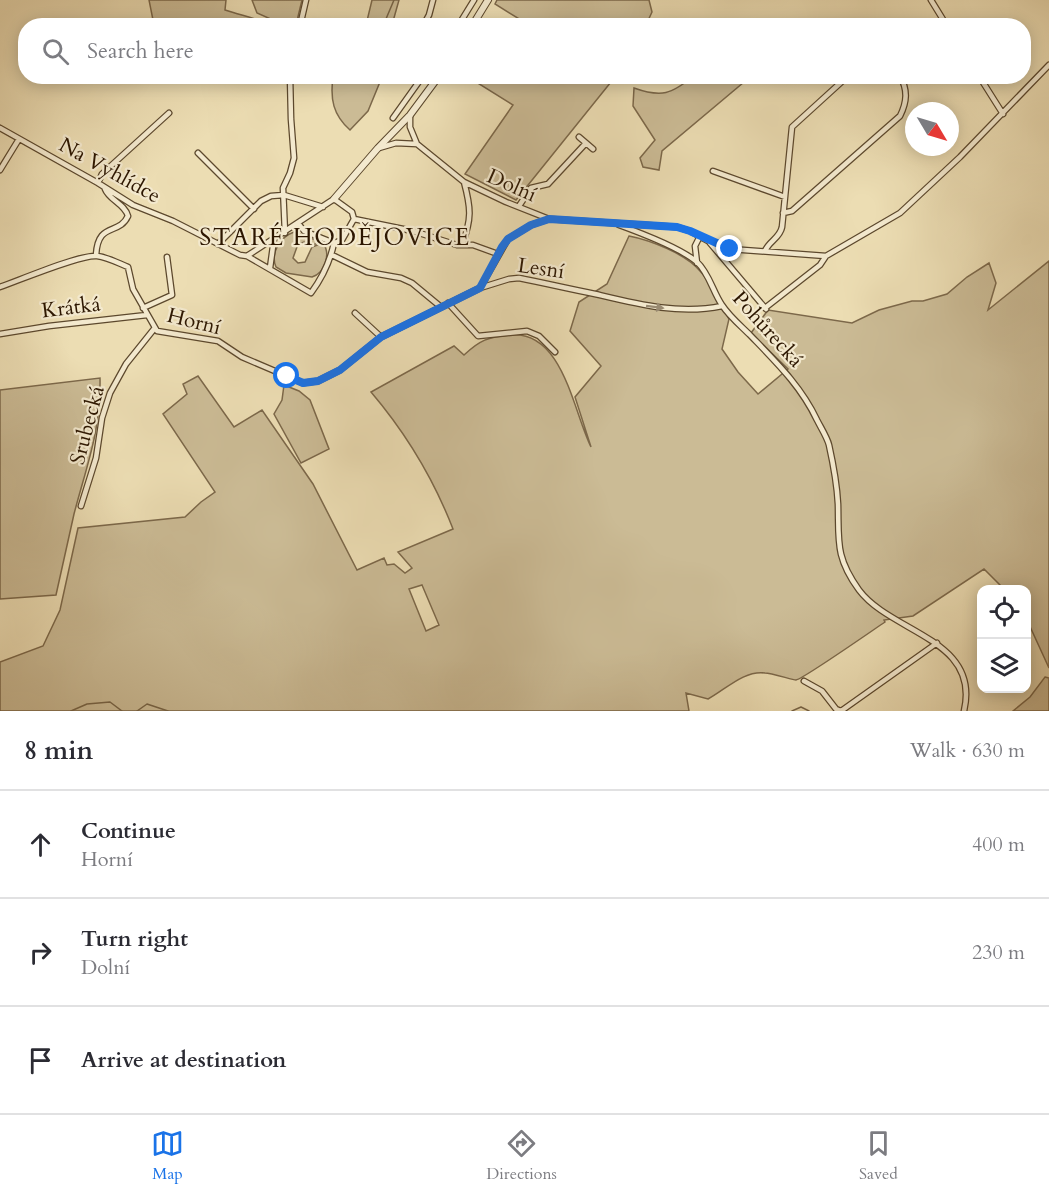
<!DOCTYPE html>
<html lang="en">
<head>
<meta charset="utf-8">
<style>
  body { margin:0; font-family:Cardo,serif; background:#f2f2f3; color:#2b2b33 }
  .controls { position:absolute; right:18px; bottom:18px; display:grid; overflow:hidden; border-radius:12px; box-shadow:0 3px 15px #0003 }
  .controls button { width:54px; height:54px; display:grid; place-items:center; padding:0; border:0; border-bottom:2px solid #e1e1e2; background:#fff; color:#2b2b33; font:30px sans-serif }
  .compass { position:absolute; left:905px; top:102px; width:54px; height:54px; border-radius:50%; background:#fff; box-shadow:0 3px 15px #0003; rotate:128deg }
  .stop { position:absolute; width:18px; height:18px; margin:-14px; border:4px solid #1a73e8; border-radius:50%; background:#fff }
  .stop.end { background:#1a73e8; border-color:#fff; box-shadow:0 2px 6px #0008 }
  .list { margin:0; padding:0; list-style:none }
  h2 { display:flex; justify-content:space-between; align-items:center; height:78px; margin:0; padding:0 24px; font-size:26px }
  h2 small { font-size:20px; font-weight:400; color:#7c7c81 }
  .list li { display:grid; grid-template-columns:39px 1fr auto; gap:18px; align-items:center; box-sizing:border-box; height:108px; padding:0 24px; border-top:2px solid #e1e1e2 }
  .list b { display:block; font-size:22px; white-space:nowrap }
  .list p { margin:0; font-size:20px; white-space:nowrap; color:#7c7c81 }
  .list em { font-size:20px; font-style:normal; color:#7c7c81 }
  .icon { flex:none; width:33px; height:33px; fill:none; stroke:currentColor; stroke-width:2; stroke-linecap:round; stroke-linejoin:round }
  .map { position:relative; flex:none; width:1049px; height:711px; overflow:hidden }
  .search { position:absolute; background:#fff; box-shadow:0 3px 15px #0003; left:18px; right:18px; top:18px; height:66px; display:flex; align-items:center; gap:15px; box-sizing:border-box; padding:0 21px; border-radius:24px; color:#7c7c81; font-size:22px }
  .sheet { height:402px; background:#fff }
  nav { display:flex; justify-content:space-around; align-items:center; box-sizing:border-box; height:84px; border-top:2px solid #e1e1e2; background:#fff; font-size:16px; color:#7c7c81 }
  nav a { display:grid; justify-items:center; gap:3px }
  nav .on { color:#1a73e8 }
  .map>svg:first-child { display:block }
  .green { fill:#cbbb95; stroke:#7c684a; stroke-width:1.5; fill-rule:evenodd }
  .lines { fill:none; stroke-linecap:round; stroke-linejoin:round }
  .stream { stroke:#786547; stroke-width:1.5 }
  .minor-casing { stroke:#5c482d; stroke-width:7 }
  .tertiary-casing { stroke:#5c482d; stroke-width:8 }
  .minor { stroke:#f3e9ce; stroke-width:4.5 }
  .tertiary { stroke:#f3e9ce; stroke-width:6 }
  .oneway { fill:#998a71 }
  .route { stroke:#1a73e8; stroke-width:8 }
  .labels { text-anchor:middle; stroke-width:4.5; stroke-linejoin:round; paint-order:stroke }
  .street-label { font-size:21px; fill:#2c1600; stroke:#f3e9ce }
  .quarter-label { font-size:24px; letter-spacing:1.5px; fill:#2c1600; stroke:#f3e9ce }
</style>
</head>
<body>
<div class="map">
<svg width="1049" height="711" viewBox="0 0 1049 711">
  <rect width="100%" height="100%" fill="#ecddb3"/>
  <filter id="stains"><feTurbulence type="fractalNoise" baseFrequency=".00333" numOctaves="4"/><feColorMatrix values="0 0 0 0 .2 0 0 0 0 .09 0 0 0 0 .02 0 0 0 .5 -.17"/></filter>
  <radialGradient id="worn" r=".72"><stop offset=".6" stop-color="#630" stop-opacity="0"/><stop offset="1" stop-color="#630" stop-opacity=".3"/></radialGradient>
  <!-- green -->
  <path class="green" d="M149 0H226L225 10C241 15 257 19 274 25H159L153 20Z
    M252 0H302L296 25H284L257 13Z
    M372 0H399L392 25H366Z
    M497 0H649L652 12 646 25H529L495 4Z
    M694 76 750 77 662 151 659 170 643 167 640 158 655 140 633 106 634 88C662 98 671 94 694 76Z
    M333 77H382L368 111 350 130C333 115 330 99 333 77Z
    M526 77H615L516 200 465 174 513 105 468 77H518L524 80Z
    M294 232 321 242 310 246 304 242 298 244 293 258 298 263 305 262 312 247 323 243C331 254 325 273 312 277L286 273 276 267C270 253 280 237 294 232Z
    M629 236C650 240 686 254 700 271 712 284 720 304 729 319L722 349 738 372 758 394 788 369 751 333 768 310 852 323 879 310 912 301H923L947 294 967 277 989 263 996 283 988 310 1049 261V668L1027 620 1026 590 1004 589 984 569 913 616 884 620 885 622C873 630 803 679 796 680 793 680 771 673 765 673 744 670 725 690 708 699L686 693 689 711H0V662L43 646 60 610 78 528 185 517 201 502 215 492 163 414 187 394 183 384 198 376 234 427 262 410 313 484 357 570 384 558 387 565 394 564 405 573 412 568 398 552 453 529C434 480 405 432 371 392L454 346 464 355C480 340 488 337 510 335 563 330 573 411 591 447L575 397 601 366 570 331 579 302 607 284ZM422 585 439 625 426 631 409 589Z
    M100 378C101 431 87 464 74 514 68 541 62 568 56 595L0 599V390Z
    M284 385 299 391 310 400 329 449 301 463 274 414 282 400Z
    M1045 677 1049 678V711H1013L1030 697Z"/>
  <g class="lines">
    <!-- stream -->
    <path class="stream" d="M383 26 394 0
      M357 78 358 76
      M71 711 87 704 110 702 122 711
      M137 711 147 704 168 711
      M792 711 801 707 809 711"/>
    <defs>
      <path id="minor" d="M931 0 947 26
        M300 26 306 0
        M423 26 429 15 433 0
        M458 26 474 0
        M979 76 1003 114
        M391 78 392 76
        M410 115V127L417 144 464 182 506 202 549 219 677 227 690 231 708 241 730 249 826 256 900 213 960 157 1049 65
        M393 118 423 76
        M0 128 98 183 133 205 173 221 240 255 247 256 334 199 352 212 354 219 342 240 334 243 304 231 298 223
        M579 137 593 149
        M379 148 396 143 417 144
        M198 153 254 209
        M0 170 19 139
        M713 171 785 197
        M98 183 102 174 169 113
        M519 206 531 188 548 184 586 143
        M783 213 792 211 900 116C907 102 908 90 900 76
        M354 219 413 231 457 245H473L498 254
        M619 225C641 233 679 247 697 262 709 273 713 292 722 305 729 316 741 326 750 335 776 362 801 386 817 420 821 428 827 437 829 445 833 463 837 485 838 504 839 541 835 557 859 590 891 633 981 639 964 711
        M285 233 283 188 290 173 294 158 291 119 290 76
        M710 243 766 309
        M218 244 261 201 271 196 284 195 323 207
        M462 245C472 219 471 208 464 182
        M765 251C769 241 780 238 782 227L792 127 848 76
        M96 255C98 221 119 236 128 216 125 204 109 200 105 189
        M332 255 367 272 401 278 412 283 441 307
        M247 256 311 293C322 278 330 262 334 243
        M697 263 695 246 700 236
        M270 268 274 239
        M0 287C20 280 81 254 97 256 107 257 118 263 128 267L133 289 157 331 218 341 242 357 303 383 318 381 340 370 381 337 480 288 508 239 531 225 549 219
        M480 288 509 279 519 278C544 283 570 289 595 294 637 304 679 315 722 306
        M448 303 478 336 527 331 539 336 555 352
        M143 308 172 295 167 257
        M765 308 820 265 826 256
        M355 313 381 337
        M0 334 49 326 147 315
        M81 506 96 458 102 418 110 393 126 364 154 329
        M804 681 822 691 836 709 841 711 937 643"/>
      <path id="tertiary" d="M472 26 488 0
        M334 199 378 148 410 115 439 76"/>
    </defs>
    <!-- minor casing -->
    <use href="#minor" class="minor-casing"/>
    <!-- tertiary casing -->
    <use href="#tertiary" class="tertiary-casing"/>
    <!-- minor -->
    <use href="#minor" class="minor"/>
    <!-- tertiary -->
    <use href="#tertiary" class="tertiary"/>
  </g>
  <!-- one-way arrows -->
  <defs><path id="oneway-solid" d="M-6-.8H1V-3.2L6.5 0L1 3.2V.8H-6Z" transform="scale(1.5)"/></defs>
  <use class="oneway" href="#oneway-solid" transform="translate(655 307) rotate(7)"/>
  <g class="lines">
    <!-- route -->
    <path class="route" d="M287 376 303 383 318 381 340 370 381 337 480 288 502 247 508 239 531 225 549 219 677 227 690 231 730 249"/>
  </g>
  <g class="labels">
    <!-- street labels -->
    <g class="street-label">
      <text transform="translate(110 170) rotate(29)" y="7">Na Vyhlídce</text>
      <text transform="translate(512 185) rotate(24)" y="7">Dolní</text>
      <text transform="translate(541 268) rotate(8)" y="7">Lesní</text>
      <text transform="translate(71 307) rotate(-7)" y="7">Krátká</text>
      <text transform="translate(194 321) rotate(14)" y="7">Horní</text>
      <text transform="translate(768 329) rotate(48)" y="7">Pohůrecká</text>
      <text transform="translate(87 425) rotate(-75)" y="7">Srubecká</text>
    </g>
    <!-- quarter labels -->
    <g class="quarter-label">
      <text x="335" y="245">STARÉ HODĚJOVICE</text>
    </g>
  </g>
  <rect width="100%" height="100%" filter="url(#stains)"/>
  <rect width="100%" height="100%" fill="url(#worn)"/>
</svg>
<div class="controls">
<button><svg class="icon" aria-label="locate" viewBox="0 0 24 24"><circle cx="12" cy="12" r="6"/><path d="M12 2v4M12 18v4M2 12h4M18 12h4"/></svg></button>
<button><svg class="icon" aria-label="layers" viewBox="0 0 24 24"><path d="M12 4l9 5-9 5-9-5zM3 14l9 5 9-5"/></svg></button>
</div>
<svg class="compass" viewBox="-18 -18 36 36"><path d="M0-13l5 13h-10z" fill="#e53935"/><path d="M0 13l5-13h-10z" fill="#7c7c81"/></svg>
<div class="stop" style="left:287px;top:376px"></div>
<div class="stop end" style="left:730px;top:249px"></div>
<div class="search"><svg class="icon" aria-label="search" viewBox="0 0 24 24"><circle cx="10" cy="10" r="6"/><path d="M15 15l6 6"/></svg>Search here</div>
</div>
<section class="sheet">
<h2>8 min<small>Walk · 630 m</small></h2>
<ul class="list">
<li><svg class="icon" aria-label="ahead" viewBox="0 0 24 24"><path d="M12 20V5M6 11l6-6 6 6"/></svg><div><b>Continue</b><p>Horní</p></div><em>400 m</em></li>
<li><svg class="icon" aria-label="right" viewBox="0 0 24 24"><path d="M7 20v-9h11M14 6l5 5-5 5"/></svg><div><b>Turn right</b><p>Dolní</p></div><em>230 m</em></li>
<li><svg class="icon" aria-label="arrive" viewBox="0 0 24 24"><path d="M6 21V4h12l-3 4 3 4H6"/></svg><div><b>Arrive at destination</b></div></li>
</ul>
</section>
<nav>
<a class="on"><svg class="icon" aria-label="map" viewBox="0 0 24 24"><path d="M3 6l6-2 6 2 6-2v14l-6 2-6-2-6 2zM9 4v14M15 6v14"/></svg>Map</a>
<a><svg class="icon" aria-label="directions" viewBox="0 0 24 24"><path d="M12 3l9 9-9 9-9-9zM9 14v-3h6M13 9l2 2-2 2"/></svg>Directions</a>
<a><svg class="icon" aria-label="saved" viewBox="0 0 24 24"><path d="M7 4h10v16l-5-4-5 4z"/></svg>Saved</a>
</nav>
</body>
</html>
